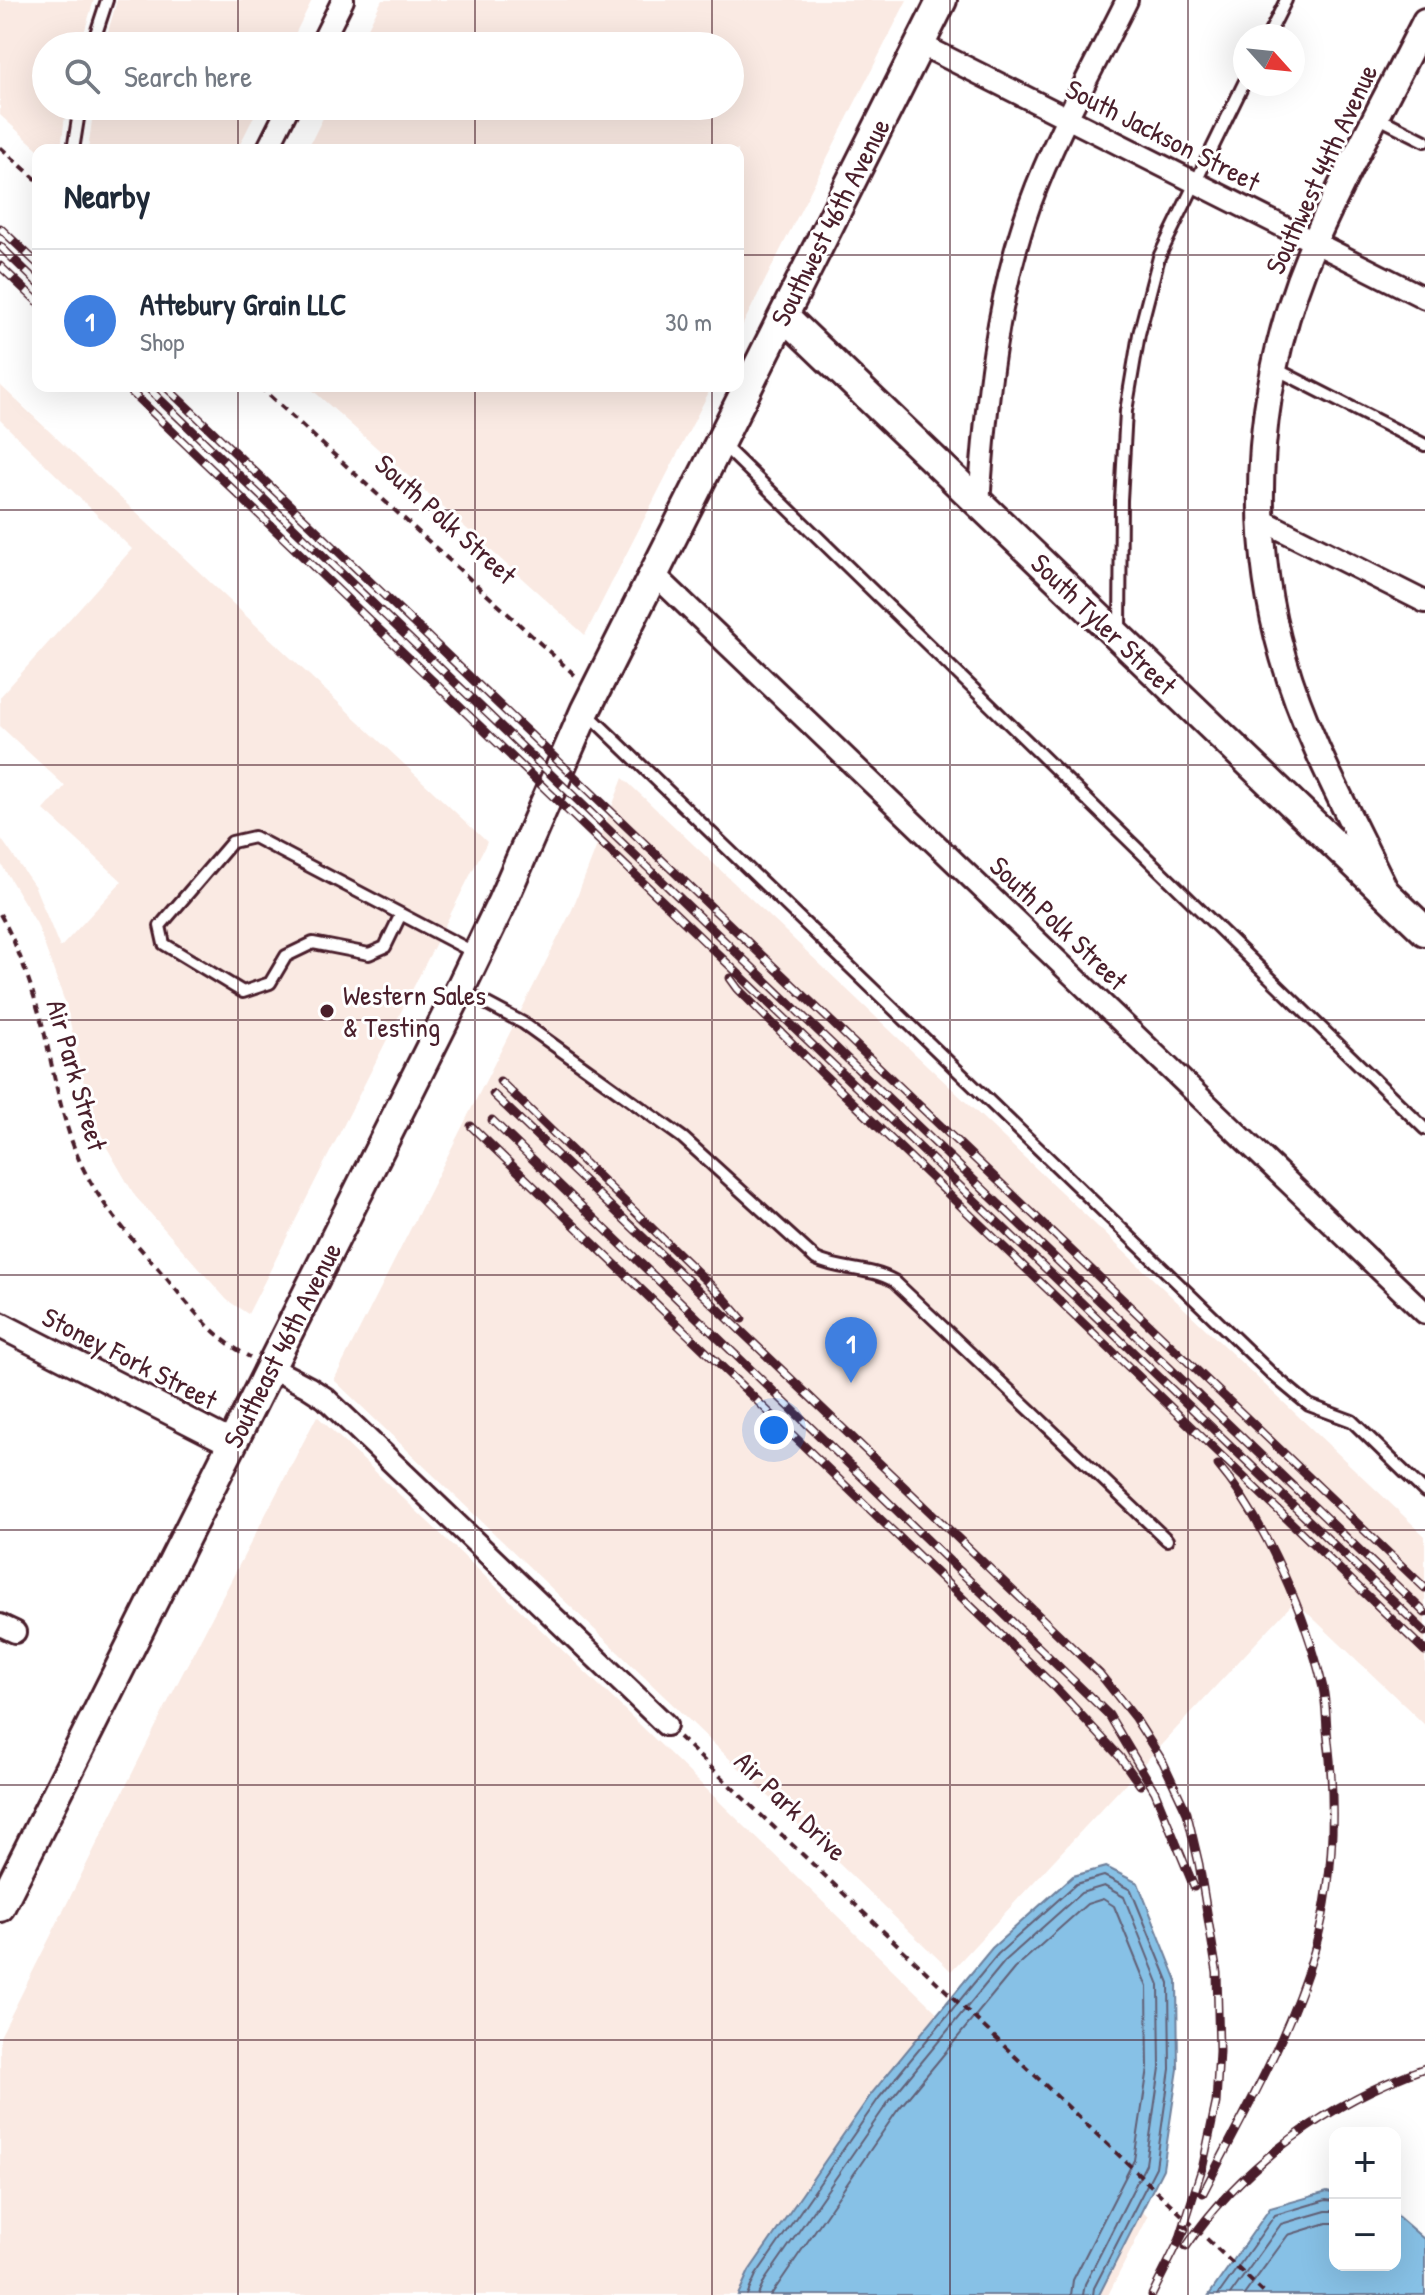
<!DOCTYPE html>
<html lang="en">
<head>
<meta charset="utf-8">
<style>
  body { margin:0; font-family:"Patrick Hand",sans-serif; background:#f6f6f7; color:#1f2937 }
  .controls { position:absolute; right:24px; bottom:24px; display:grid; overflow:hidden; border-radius:16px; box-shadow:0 8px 32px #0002 }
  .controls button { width:72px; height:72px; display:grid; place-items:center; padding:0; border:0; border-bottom:2px solid #e0e1e3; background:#fff; color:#1f2937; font:40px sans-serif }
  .compass { position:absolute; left:1233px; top:24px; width:72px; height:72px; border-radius:50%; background:#fff; box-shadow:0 8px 32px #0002; rotate:117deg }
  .you { position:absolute; left:774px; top:1430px; width:28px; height:28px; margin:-20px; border:6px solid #fff; border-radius:50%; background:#1a73e8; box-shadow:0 0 0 12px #1a73e833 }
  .badge { display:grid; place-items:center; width:52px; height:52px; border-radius:50%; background:#1a73e8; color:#fff; font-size:26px; font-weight:700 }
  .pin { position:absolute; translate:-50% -66px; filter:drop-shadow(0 2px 4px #0008) }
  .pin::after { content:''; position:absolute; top:42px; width:28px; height:24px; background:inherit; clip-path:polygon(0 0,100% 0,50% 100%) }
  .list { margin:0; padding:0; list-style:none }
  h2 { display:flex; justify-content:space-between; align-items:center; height:104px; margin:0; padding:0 32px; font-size:34px }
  h2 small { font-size:26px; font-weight:400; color:#747a83 }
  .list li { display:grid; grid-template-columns:52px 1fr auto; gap:24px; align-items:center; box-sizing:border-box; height:144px; padding:0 32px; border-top:2px solid #e0e1e3 }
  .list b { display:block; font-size:30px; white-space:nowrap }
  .list p { margin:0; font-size:26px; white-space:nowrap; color:#747a83 }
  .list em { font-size:26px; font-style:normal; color:#747a83 }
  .icon { flex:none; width:44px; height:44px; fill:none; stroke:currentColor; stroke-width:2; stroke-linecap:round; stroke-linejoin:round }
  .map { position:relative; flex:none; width:1425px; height:2295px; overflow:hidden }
  .search { position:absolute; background:#fff; box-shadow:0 8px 32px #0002; left:32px; top:32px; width:712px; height:88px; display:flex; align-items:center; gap:20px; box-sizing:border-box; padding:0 28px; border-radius:44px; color:#747a83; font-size:30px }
  .panel { position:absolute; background:#fff; box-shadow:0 8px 32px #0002; left:32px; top:144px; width:712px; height:248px; border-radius:16px }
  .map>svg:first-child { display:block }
  .built { fill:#faeae3 }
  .water { fill:#87c1e6; stroke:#6f809b; stroke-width:2 }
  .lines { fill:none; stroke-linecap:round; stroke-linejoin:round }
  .shore { stroke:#626076; stroke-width:2 }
  .service-casing { stroke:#4a1f2b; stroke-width:16 }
  .minor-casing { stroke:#4a1f2b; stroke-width:26 }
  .tertiary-casing { stroke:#4a1f2b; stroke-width:30 }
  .secondary-casing { stroke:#4a1f2b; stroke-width:34 }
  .path { stroke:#4a1f2b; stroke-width:4; stroke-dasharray:8 6; stroke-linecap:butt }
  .service { stroke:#fff; stroke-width:10 }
  .minor { stroke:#fff; stroke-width:20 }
  .tertiary { stroke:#fff; stroke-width:24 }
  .secondary { stroke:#fff; stroke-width:28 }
  .rail-casing { stroke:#4a1f2b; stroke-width:9 }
  .rail { stroke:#fff; stroke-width:6; stroke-dasharray:18; stroke-linecap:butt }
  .grid { fill:none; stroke:#4a1f2b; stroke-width:2; stroke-opacity:0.55 }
  .poi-dot { fill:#4a1f2b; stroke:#fff; stroke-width:3 }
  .labels { text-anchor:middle; stroke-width:6; stroke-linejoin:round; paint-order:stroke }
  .street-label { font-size:28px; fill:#4a1f2b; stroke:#fff }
  .poi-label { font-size:28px; fill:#4a1f2b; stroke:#fff; text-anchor:start }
</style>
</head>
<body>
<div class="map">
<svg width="1425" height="2295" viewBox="0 0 1425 2295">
  <rect width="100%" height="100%" fill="#fff"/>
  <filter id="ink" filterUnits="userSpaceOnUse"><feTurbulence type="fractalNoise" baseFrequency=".0125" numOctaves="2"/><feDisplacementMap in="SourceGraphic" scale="16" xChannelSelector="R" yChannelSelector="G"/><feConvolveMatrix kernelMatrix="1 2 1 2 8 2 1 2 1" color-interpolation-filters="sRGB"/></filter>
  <g filter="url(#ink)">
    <!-- built -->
    <path class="built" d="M0 0H94L80 46H46V106H66L61 150H39L0 115Z
      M117 0H312L289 46H104Z
      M382 0H907L738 334V150H307L329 106H730V46H359Z
      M94 106H259L237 150H88Z
      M0 385 487 842 248 1314 227 1300 135 1196 106 1146 89 1105 66 1005 37 924 0 862V837L35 887 60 948 122 881 44 810 65 786 0 726V697L132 549 0 420Z
      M308 386H712L585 635Z
      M623 778 1425 1536V1725L1295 1601 951 1971 334 1380 572 910Z
      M317 1416 601 1687 1148 2217 1108 2295H0V2037L177 1684Z"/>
    <!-- water -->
    <path class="water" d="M1106 1867 1138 1883 1177 1981 1178 2069 1163 2169 1099 2295H738L749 2271 872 2093 992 1948 1073 1876Z
      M1327 2192 1335 2194V2265H1395V2214L1425 2240V2295H1209L1270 2208Z"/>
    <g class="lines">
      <!-- shore -->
      <path class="shore" d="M747 2295 756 2275 879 2098 998 1954 1076 1884 1104 1876 1131 1890 1169 1983 1170 2069 1156 2167 1094 2288 1093 2295
        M758 2295 765 2280 887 2104 1005 1961 1081 1893 1104 1886 1124 1897 1159 1985 1160 2068 1146 2164 1085 2284 1083 2295
        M771 2295 897 2111 1014 1969 1087 1904 1103 1899 1114 1906 1147 1987 1148 2068 1134 2160 1073 2280 1071 2295
        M1218 2295 1275 2215 1326 2200 1335 2201
        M1230 2295 1281 2224 1326 2211H1335
        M1244 2295 1288 2235 1327 2223H1335"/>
      <defs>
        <path id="service" d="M1268 36 1286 0
          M92 46 107 0
          M1377 117 1425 141
          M73 150 80 106
          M1276 369 1425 445
          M721 443 1425 1129
          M1120 631 1121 500 1126 411 1139 334 1159 257 1245 81
          M588 714 1273 1375 1309 1405 1352 1421 1425 1492
          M401 914 385 947 369 954 313 943 286 956 270 983 243 992 164 944 160 926 232 842 254 837 475 953
          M461 990 523 1023 683 1138 816 1259C841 1271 870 1267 894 1281L1167 1540"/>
        <path id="minor" d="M920 44 1425 298
          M320 46 343 0
          M267 150 289 106
          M979 504C986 403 996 300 1030 204 1056 133 1094 67 1127 0
          M1260 519 1425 602
          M653 573 1425 1313
          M270 1367 308 1387 325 1398 666 1725
          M0 1625 15 1632"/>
        <path id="tertiary" d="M1385 889C1349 814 1306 738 1283 657 1244 521 1258 372 1314 243 1347 168 1388 95 1425 21
          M0 1325 233 1444"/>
        <path id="secondary" d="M784 316 1425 931
          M0 1907 460 989 502 902 585 711 942 0"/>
      </defs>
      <!-- service casing -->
      <use href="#service" class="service-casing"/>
      <!-- minor casing -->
      <use href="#minor" class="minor-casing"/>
      <!-- tertiary casing -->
      <use href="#tertiary" class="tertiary-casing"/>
      <!-- secondary casing -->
      <use href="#secondary" class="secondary-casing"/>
      <!-- path -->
      <path class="path" d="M0 147 38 181
        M259 386 578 678
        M0 914C20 950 32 988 43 1027 54 1072 61 1119 80 1162 101 1207 135 1242 167 1279 192 1309 215 1339 250 1357
        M679 1737 1266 2295"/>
      <!-- service -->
      <use href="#service" class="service"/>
      <!-- minor -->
      <use href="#minor" class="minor"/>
      <!-- tertiary -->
      <use href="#tertiary" class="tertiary"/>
      <!-- secondary -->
      <use href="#secondary" class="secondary"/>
      <defs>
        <path id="rail" d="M0 228 38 264
          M0 246 38 283
          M0 266 38 302
          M125 386 1425 1632
          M146 386 1425 1613
          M165 386 1425 1588
          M730 978 738 989 821 1072 1425 1651
          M500 1081 724 1298 742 1319
          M493 1094 1100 1674 1135 1718 1163 1762 1187 1813 1199 1864 1217 1973 1219 2051 1216 2103 1203 2165 1180 2238
          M492 1120 1109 1715 1155 1792 1194 1887
          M471 1126 1055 1687 1120 1757 1140 1785
          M1203 2193C1243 2115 1289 2037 1314 1952 1335 1880 1336 1804 1327 1730 1326 1716 1326 1702 1323 1688 1307 1618 1265 1520 1218 1465
          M1186 2247C1242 2164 1331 2101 1425 2068
          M1152 2295 1185 2229"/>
      </defs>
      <!-- rail casing -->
      <use href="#rail" class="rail-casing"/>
      <!-- rail -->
      <use href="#rail" class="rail"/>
    </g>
  </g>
  <!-- grid -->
  <path class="grid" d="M238 0V46M475 0V46M712 0V46M950 0V2295M1188 0V2295M238 106V150M475 106V150M712 106V150M0 255H38M738 255H1425M238 386V2295M475 386V2295M712 386V2295M0 510H1425M0 765H1425M0 1020H1425M0 1275H1425M0 1530H1425M0 1785H1425M0 2040H1425"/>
  <!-- markers -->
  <circle class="poi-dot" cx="327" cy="1011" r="8"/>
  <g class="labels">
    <!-- street labels -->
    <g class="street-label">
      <text transform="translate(1163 135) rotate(27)" y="10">South Jackson Street</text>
      <text transform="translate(1321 169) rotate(-65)" y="10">Southwest 44th Avenue</text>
      <text transform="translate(830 222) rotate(-63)" y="10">Southwest 46th Avenue</text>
      <text transform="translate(446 519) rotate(42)" y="10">South Polk Street</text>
      <text transform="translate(1104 624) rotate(44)" y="10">South Tyler Street</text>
      <text transform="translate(1059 923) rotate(44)" y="10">South Polk Street</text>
      <text transform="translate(77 1075) rotate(74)" y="10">Air Park Street</text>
      <text transform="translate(282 1345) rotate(-63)" y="10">Southeast 46th Avenue</text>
      <text transform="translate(130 1358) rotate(27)" y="10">Stoney Fork Street</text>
      <text transform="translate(791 1806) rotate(44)" y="10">Air Park Drive</text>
    </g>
    <!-- poi labels -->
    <g class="poi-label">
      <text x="343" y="1005">Western Sales<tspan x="343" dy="32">&amp; Testing</tspan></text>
    </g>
  </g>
</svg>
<div class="controls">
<button>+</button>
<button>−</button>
</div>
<svg class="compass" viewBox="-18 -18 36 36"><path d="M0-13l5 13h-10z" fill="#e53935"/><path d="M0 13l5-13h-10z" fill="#747a83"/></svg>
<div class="you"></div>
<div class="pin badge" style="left:851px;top:1383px;background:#3f7fe0">1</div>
<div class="search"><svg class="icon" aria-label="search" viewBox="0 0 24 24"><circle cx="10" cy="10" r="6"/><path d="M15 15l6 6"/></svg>Search here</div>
<section class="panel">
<h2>Nearby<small></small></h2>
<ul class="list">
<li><span class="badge" style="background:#3f7fe0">1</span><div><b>Attebury Grain LLC</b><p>Shop</p></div><em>30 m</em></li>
</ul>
</section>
</div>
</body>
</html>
